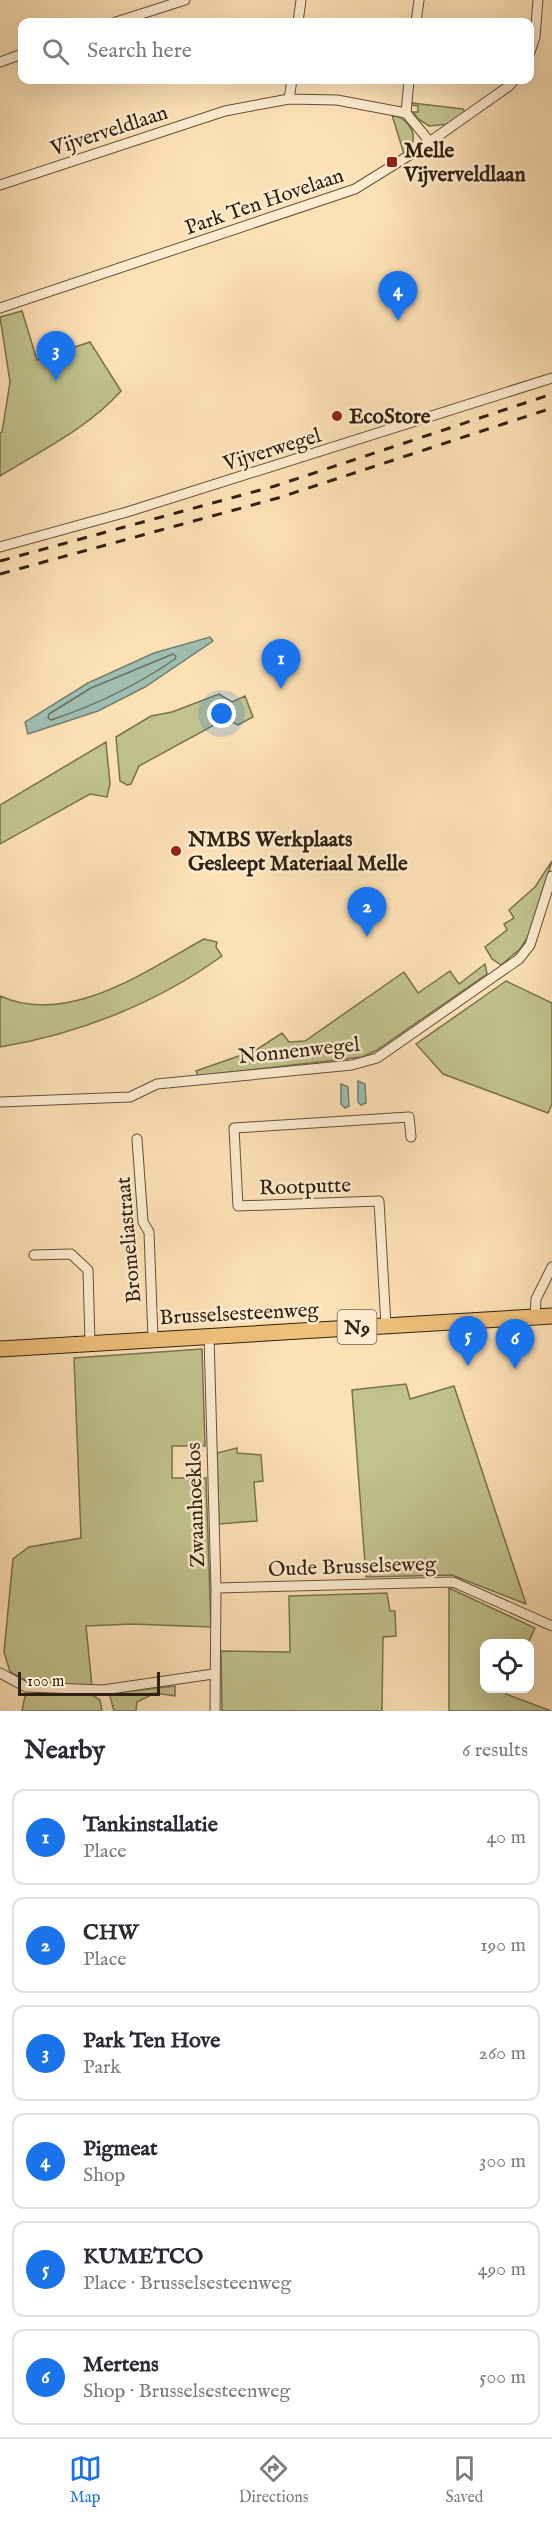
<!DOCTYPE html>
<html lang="en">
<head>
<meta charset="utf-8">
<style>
  body { margin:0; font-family:"IM FELL English",serif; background:#f2f2f3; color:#2b2b33 }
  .controls { position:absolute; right:18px; bottom:18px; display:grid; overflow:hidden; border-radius:12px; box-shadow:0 6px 24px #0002 }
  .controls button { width:54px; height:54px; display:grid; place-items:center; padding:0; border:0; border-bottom:2px solid #e1e1e2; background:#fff; color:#2b2b33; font:30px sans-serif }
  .scale { position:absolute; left:18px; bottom:15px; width:142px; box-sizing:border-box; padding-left:6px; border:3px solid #302110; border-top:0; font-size:16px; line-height:21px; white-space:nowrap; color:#302110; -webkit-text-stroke:4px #feecd0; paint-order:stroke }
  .you { position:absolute; left:222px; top:714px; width:21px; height:21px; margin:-15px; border:4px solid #fff; border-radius:50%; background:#1a73e8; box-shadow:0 0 0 9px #1a73e833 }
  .badge { display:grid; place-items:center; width:39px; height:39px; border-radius:50%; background:#1a73e8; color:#fff; font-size:20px; font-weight:700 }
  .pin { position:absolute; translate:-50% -50px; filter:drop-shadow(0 2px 3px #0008) }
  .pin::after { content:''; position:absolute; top:32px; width:21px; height:18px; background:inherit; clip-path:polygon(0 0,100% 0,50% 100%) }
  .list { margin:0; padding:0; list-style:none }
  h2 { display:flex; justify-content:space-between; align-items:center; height:78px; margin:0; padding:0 24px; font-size:26px }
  h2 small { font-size:20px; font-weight:400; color:#7c7c81 }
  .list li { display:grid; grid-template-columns:39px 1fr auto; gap:18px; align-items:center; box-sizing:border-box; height:96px; margin:0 12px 12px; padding:0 12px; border:2px solid #e1e1e2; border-radius:12px }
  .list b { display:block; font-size:22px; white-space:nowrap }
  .list p { margin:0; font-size:20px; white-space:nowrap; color:#7c7c81 }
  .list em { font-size:20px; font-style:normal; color:#7c7c81 }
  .icon { flex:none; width:33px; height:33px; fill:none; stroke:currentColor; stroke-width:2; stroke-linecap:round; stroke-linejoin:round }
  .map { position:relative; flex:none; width:552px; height:1711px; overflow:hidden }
  .search { position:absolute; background:#fff; box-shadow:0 6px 24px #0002; left:18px; right:18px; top:18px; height:66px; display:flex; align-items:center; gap:15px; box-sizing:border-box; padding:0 21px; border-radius:12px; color:#7c7c81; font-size:22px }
  .sheet { height:726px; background:#fff }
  nav { display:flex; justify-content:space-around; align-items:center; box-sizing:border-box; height:84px; border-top:2px solid #e1e1e2; background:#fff; font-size:16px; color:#7c7c81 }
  nav a { display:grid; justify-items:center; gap:3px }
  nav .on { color:#1a73e8 }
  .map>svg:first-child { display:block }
  .green { fill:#c1c28d; stroke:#78724e; stroke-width:1.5 }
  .water { fill:#9fbeaf; stroke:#737f6f; stroke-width:1.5 }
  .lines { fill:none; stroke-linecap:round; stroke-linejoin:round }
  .shore { stroke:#687060; stroke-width:1.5 }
  .minor-casing { stroke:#63513a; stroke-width:11 }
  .primary-casing { stroke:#302110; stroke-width:17 }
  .minor { stroke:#feecd0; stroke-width:9 }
  .primary { stroke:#eec07b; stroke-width:15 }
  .rail { stroke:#302110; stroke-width:3; stroke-dasharray:10 10; stroke-linecap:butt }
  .poi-dot { fill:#8f2418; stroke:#feecd0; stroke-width:2 }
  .labels { text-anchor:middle; stroke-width:5; stroke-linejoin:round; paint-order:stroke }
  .shield { fill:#feecd0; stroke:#6e5e4a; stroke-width:1.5 }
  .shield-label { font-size:20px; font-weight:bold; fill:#302110 }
  .street-label { font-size:21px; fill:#302110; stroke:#feecd0 }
  .poi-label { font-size:21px; font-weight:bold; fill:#302110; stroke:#feecd0; text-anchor:start }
</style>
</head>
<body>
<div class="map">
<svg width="552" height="1711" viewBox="0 0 552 1711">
  <rect width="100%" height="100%" fill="#fde1b6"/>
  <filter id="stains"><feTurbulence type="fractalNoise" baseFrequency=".00333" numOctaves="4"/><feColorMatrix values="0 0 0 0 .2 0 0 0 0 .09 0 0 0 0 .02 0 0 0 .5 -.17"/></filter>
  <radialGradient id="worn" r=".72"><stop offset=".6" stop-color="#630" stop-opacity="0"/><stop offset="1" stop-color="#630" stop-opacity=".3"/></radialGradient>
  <!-- green -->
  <path class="green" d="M412 103 463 109 465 112 449 124 429 126 418 119 413 112H418V106L411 105Z
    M392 115C411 119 422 139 404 154Z
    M22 311 37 360 90 342 121 391C88 428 42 450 0 476V433L2 432 10 382 0 317Z
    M219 694 232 702 245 696 253 717 238 725 225 719 139 766 131 784 127 785 120 781 116 737 151 716 172 712Z
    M106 742 110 784 107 797 90 794 0 844V805Z
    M552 861 529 935 520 949 501 965 492 959 485 947 507 930 504 924 514 918 509 910 535 887Z
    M204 939 217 942 216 947 222 956C157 1003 79 1034 0 1047V996C68 1027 146 971 204 939Z
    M485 964 487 974 377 1050 362 1057 198 1076 196 1071 256 1050 282 1033 289 1042 305 1041 404 972 418 993 450 971 459 984Z
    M506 981 552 1003V1104L548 1113 443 1074 416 1044Z
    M202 1349 205 1446H172V1478H206L211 1627 132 1624 86 1626 92 1686 30 1683 10 1672 4 1652 13 1559 29 1547 81 1538 74 1358Z
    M406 1384 410 1399 454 1386 526 1604 452 1575 366 1577 352 1390Z
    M237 1448V1453L261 1455 263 1481 254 1482 257 1521 219 1524 217 1453Z
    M449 1588 535 1628 528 1643 484 1644V1688L508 1689 506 1694 551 1711H449Z
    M387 1593 390 1611H395L396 1636 383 1637 382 1711H222L221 1651 290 1652 289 1596Z
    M175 1686V1696L155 1693 137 1702 136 1711H114L110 1696 113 1693Z
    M38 1692 92 1695 100 1700 102 1711H22L25 1696Z"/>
  <!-- water -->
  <path class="water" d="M210 637 213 641 145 687 98 711 28 734 25 722 88 683 154 653Z
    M358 1081 365 1084 366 1103 361 1105 358 1102Z
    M341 1084 348 1087 349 1106 345 1108 341 1104Z"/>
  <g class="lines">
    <!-- shore -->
    <path class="shore" d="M173 654 176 656 175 659C136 686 96 705 51 720L48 718 49 714 91 688Z"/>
    <defs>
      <path id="minor" d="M116 22 185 0
        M298 22 301 0
        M416 22 419 0
        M530 52 535 37 538 0
        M0 62 22 54
        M289 99 292 80
        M406 113 409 80
        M0 185 225 111 262 104 289 99 337 100 406 113 430 142
        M0 308 355 189 421 148 509 86 514 80
        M0 547 127 512 552 378
        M0 1102 130 1097 157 1084 352 1065 377 1058 519 959 530 945 552 876
        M137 1139 143 1222 149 1232 153 1338
        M34 1255 71 1254 88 1270 90 1343
        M535 1317 536 1299 552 1267
        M386 1326 379 1201 238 1206 234 1128 409 1117 411 1137
        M209 1336 216 1588 215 1711
        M216 1588 453 1582 552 1626
        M0 1673 26 1687 103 1690 213 1674"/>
      <path id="primary" d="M0 1349 552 1316"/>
    </defs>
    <!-- minor casing -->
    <use href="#minor" class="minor-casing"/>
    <!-- primary casing -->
    <use href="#primary" class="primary-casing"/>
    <!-- minor -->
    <use href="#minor" class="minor"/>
    <!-- primary -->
    <use href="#primary" class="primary"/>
    <!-- rail -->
    <path class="rail" d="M0 561 275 486 552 394
      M0 574 278 498 552 408"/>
  </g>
  <!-- markers -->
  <g class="poi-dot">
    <rect x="386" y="156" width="12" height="12" rx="3"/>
    <circle cx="337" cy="416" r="6"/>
    <circle cx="176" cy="851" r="6"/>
  </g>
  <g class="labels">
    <!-- shield labels -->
    <rect class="shield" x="337.5" y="1310" width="39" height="34" rx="4.5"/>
    <g class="shield-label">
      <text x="357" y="1334">N9</text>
    </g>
    <!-- street labels -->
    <g class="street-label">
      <text transform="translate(109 130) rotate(-18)" y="7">Vijverveldlaan</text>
      <text transform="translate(264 201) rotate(-19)" y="7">Park Ten Hovelaan</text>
      <text transform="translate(272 449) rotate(-17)" y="7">Vijverwegel</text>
      <text transform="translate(299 1050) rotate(-6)" y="7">Nonnenwegel</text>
      <text transform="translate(305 1186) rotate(-2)" y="7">Rootputte</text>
      <text transform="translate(128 1240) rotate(-95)" y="7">Bromeliastraat</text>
      <text transform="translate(239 1313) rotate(-3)" y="7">Brusselsesteenweg</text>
      <text transform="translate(195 1505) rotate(-92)" y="7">Zwaanhoeklos</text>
      <text transform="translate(352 1566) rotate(-2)" y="7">Oude Brusselseweg</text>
    </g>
    <!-- poi labels -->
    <g class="poi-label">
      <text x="404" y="157">Melle<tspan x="404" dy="24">Vijverveldlaan</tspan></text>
      <text x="349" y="423">EcoStore</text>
      <text x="188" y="846">NMBS Werkplaats<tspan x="188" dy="24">Gesleept Materiaal Melle</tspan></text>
    </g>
  </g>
  <rect width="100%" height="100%" filter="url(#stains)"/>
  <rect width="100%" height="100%" fill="url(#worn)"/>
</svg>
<div class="controls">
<button><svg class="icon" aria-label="locate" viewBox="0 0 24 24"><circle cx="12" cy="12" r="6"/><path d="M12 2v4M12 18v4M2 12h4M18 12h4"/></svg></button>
</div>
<div class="scale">100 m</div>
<div class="you"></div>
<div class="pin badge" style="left:281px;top:689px">1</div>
<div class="pin badge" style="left:367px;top:937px">2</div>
<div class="pin badge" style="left:56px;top:381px">3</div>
<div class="pin badge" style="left:398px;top:321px">4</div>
<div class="pin badge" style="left:468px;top:1366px">5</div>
<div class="pin badge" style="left:515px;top:1369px">6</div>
<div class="search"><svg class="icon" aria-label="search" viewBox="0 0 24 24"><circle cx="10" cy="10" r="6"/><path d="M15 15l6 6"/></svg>Search here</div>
</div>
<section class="sheet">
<h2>Nearby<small>6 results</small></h2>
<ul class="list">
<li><span class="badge">1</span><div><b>Tankinstallatie</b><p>Place</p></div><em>40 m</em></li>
<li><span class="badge">2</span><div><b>CHW</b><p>Place</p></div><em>190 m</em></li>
<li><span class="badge">3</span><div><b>Park Ten Hove</b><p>Park</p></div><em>260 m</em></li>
<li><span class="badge">4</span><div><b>Pigmeat</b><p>Shop</p></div><em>300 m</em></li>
<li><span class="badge">5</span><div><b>KUMETCO</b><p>Place · Brusselsesteenweg</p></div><em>490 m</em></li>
<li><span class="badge">6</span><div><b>Mertens</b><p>Shop · Brusselsesteenweg</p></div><em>500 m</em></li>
</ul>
</section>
<nav>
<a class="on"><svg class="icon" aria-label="map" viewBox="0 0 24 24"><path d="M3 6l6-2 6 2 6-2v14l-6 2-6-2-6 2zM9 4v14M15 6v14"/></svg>Map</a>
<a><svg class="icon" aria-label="directions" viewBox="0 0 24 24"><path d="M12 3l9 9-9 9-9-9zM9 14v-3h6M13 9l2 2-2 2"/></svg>Directions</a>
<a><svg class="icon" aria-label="saved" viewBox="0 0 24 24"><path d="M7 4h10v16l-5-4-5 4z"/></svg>Saved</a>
</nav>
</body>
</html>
